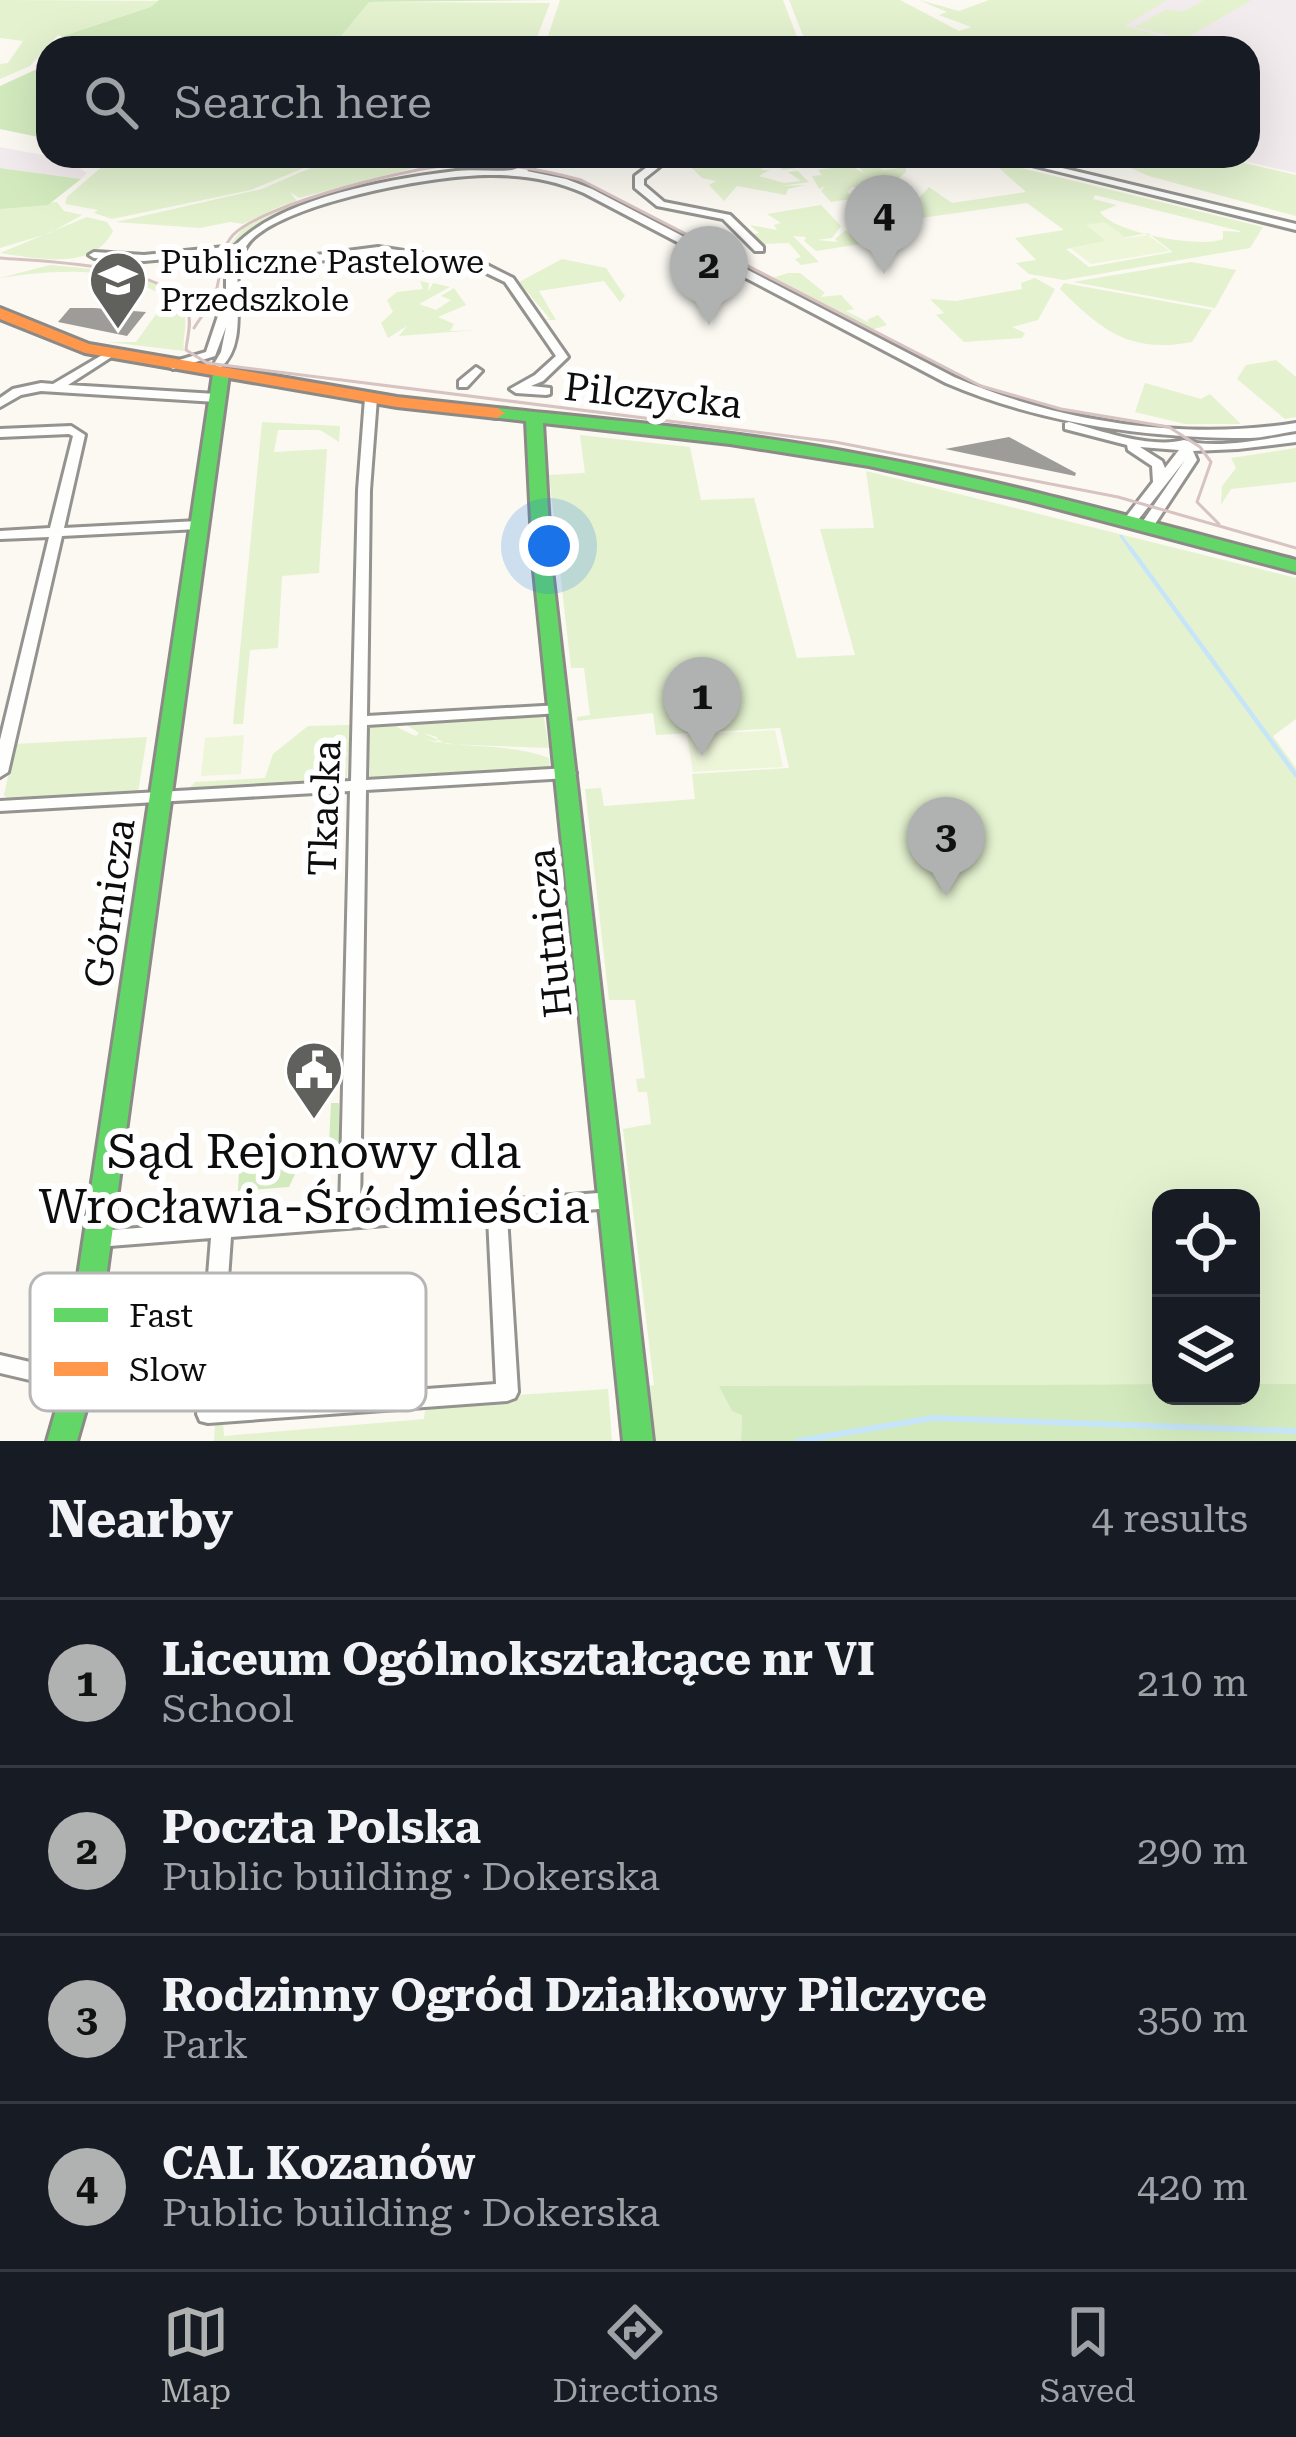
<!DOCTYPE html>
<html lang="en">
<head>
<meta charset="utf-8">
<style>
  body { margin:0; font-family:"Roboto Serif",serif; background:#242831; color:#f1f3f6 }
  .controls { position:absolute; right:36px; bottom:36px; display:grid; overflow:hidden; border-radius:24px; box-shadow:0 12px 48px #0002 }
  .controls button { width:108px; height:108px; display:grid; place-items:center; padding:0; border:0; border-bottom:3px solid #363941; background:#171b24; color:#f1f3f6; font:60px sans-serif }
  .you { position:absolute; left:549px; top:546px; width:42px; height:42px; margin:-30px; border:9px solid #fff; border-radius:50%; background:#1a73e8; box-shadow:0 0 0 18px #1a73e833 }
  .badge { display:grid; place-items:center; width:78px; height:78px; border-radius:50%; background:#b0b1b1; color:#111; font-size:39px; font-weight:700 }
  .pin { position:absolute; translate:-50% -99px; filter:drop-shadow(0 3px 6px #0008) }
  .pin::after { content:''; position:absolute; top:63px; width:42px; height:36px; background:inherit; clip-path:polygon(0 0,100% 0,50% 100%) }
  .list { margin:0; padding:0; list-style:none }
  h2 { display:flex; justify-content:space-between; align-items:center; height:156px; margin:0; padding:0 48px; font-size:51px }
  h2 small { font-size:39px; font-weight:400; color:#9ea1a6 }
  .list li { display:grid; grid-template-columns:78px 1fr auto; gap:36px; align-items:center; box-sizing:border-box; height:168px; padding:0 48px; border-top:3px solid #363941 }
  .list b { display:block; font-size:45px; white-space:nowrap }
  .list p { margin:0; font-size:39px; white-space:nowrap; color:#9ea1a6 }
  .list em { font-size:39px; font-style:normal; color:#9ea1a6 }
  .icon { flex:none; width:66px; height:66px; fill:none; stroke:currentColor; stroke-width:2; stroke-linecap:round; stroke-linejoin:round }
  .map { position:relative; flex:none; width:1296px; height:1441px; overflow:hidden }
  .search { position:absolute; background:#171b24; box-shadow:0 12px 48px #0002; left:36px; right:36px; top:36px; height:132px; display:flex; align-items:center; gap:30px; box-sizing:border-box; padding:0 42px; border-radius:36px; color:#9ea1a6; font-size:45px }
  .sheet { height:828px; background:#171b24 }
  nav { display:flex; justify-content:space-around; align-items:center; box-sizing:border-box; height:168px; border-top:3px solid #363941; background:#171b24; font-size:33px; color:#9ea1a6 }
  nav a { display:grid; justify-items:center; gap:6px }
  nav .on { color:#b0b1b1 }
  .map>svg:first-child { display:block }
  .industrial { fill:#f3ecef }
  .green { fill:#e4f2d0; fill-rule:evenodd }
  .forest { fill:#d3eabe }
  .pitch { fill:#eef6da }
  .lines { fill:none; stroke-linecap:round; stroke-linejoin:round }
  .stream-far2 { stroke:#c6e5f8; stroke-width:3 }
  .stream-far1 { stroke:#c6e5f8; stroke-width:4.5 }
  .stream { stroke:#c6e5f8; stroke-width:6 }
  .building { fill:#9e9c98 }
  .street-casing { stroke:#949390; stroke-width:6 }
  .fast-casing { stroke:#8b8a87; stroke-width:6 }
  .slow-casing { stroke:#8b8a87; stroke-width:6 }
  .street { fill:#fefefd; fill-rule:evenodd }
  .fast { fill:#63d668; fill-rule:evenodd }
  .slow { fill:#ff974d; fill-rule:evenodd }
  .tram { stroke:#d8c3c3; stroke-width:3 }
  .labels { text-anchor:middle; stroke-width:12; stroke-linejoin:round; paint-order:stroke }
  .far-poi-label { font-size:33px; fill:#0d0d0d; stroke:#fff; text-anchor:start }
  .street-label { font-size:39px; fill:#0d0d0d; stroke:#fff }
  .near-poi-label { font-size:48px; fill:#0d0d0d; stroke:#fff }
  .key { fill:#fff; stroke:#b6b6b6; stroke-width:3 }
  .key-label { font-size:33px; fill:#0d0d0d }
</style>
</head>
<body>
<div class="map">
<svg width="1296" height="1441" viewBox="0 0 1296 1441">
  <rect width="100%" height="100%" fill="#fbf9f2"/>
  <!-- industrial -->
  <path class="industrial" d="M1144 0H1296V173L1223 156H1248V48H1075Z
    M0 147 48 156 101 161 80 169 87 173 81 179 0 168Z"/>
  <!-- green -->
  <path class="green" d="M0 0 550 3 533 48H102L71 40 72 46 82 48H51L62 37 58 35 30 66 0 79V64L8 63 23 41 0 38Z
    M560 0H783L797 37 790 44H797L799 39 802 48H539L542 43H565L547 39Z
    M789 0H900L959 31 971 27 939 15 947 12 919 0 959 11 989 0H1167L1125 26 1179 41 1168 48H808Z
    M1204 0H1252L1184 39 1134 27 1167 9 1182 12Z
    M114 156 320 157 332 156 251 190 112 219 94 213 98 210 65 204 67 197Z
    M338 156H494L492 159 520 161 421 166 299 198 290 192 300 205 308 202 302 200 378 182 381 185 282 213 227 248 244 227 294 205 249 225 289 202 243 224 230 222 200 228 116 222 262 189Z
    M685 156 689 160 781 156 796 168 782 170 775 160 758 163 763 170H770L759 176 784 183 801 181 788 172 798 171 809 182 781 186 805 185 788 189 786 195 737 186 724 201 709 185 716 181 702 178 681 157Z
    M1129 156H1214L1296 175V216L1149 176 1119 163Z
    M878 160 870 164 884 170 906 167V172L888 187 872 179 880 189 852 187 847 192 852 196 864 197 831 202 821 191 825 186 819 189 812 176 822 175 818 170 849 165 864 173 857 165Z
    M1013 166 1263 227 1250 248 1064 280 1029 274 1016 263 1036 260 1015 238 1064 230 1027 203 914 219 907 211 929 187 952 203 1026 192 999 168ZM1095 195 1240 231V232L1223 231V239C1200 249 1112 232 1100 212L1117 205 1093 199ZM1148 233 1173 252 1089 267 1066 249Z
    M57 202 64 211 82 215 50 233 0 248V209Z
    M821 205 841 226 832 238 817 240 838 242 835 239 846 230 861 244 816 251 804 241 806 237 793 236 819 262 801 265 795 259 801 257 789 243 759 244 751 235 759 233 750 225 777 230 774 225 781 223 767 214Z
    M87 217 107 222 113 231C93 272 35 258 0 253Z
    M562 259 606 268 625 296 620 302 604 281 539 291 556 320H544L550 319 519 282Z
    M1191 262 1236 270 1215 308 1073 282Z
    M50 265C85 269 172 270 184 312 188 325 182 339 184 351L109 342H136L167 299C119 264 56 270 0 278Z
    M788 273H800L825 293 820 297 841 295 854 309 846 311 870 323 867 320 878 315 887 325 868 331 769 279Z
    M1035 278 1055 289 1038 320 1012 327 1025 333 1022 338 964 342 936 315 944 313 930 299 956 301 1022 289 1021 283Z
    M420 281 429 283 428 292 433 283 450 287 419 304 436 310 451 300 441 296 454 288 466 305 438 317 454 324 450 331 477 330 399 336 407 326 388 338 381 323 393 312 387 300 397 292 423 289Z
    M1064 283 1212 310 1192 342C1130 354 1101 330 1060 289Z
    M1276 360 1296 377V417L1285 419 1237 379 1246 365Z
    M1145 383 1201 399 1210 394 1241 424H1185L1135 412Z
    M262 422 340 426 339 442 320 430H278L274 452 327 449 319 573 282 576 278 648 250 650 243 724H233Z
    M580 435 690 447 701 500 754 498 797 658 855 655 820 529 874 528 866 471 1296 578V719L1273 736 1296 768V1384H1251V1198H1161V1384L721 1386 742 1415 741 1441H651L642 1387 654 1385 623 1129 651 1124 647 1092H638L636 1079 645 1078 635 1000H609L585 789 601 788 604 806 695 799 692 774 789 768 780 728 656 735 653 713 577 721V717L590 715 584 668H571L549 475 585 473Z
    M1296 448V482L1231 489 1221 505 1222 486 1236 468 1231 458Z
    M543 712 549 748 447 744 423 733 437 737V743L416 736 419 733 401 721Z
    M390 722C438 757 495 737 549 758L550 769 370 778 368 724Z
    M350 725 347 779 187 791 195 782 265 778 273 754 308 726Z
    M147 737 138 792 9 800 4 795 15 744Z
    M608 1389 612 1441H214L215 1423 223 1422 224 1436 424 1419 426 1401Z"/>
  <!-- forest -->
  <path class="forest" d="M159 0H553L369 2 331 48H124L114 41 61 37 151 7Z
    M48 64V139L0 129V86Z
    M0 168 81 179 48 205 0 209Z
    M331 1103H339V1167L297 1170 289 1187 238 1191 239 1169 321 1156V1146L329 1145Z
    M1161 1384V1396H1251V1384H1296V1441H741L742 1415 732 1411 719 1386Z"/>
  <!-- pitch -->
  <path class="pitch" d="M1104 222 1125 237 1120 239 1148 235 1170 251 1091 264 1070 248 1106 241 1086 225Z
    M775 730 783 767 693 772 687 735Z
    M244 735 241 774 201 776 205 738Z"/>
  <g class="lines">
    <!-- stream-far2 -->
    <path class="stream-far2" d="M1121 536 1132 551"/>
    <!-- stream-far1 -->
    <path class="stream-far1" d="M1130 548 1296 775"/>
    <!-- stream -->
    <path class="stream" d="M798 1441 933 1418 1296 1431"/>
  </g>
  <!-- building -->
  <path class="building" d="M70 308H94L146 312 127 336 58 322Z
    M1009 437 1076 473 1075 476 945 449Z"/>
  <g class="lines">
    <defs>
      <path id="street" d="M537 156H548L527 171 566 179 592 189 954 377C1058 422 1184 441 1296 423V431C1281 433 1264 438 1249 438 1146 438 1042 424 946 383L584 193C555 180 525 175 493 175 436 174 303 200 258 234 247 242 242 252 239 265L378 247 483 263 513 278 568 357 543 381 531 386 550 388V394L546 395 516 393 510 389 535 375 556 356 505 282 476 268 378 253 238 272C235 303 246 346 220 368L214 364 221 352 226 327 215 356 173 369 167 365 169 363 206 352 219 313 226 310V276L232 253 144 261 94 258 89 255 94 252 144 255 235 246C281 197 390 179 456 171 474 169 494 172 512 170 521 168 529 161 537 156Z
        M662 156H673L644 179V185L664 202 730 215 763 247V251H755L723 219 657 206 635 188V176Z
        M995 156H1012L1296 224V230Z
        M109 351 115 354 113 356 68 385 216 394 222 398 216 402 41 391 21 395 0 407V398L13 389 41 383 53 384Z
        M476 367 482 371 480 373 467 387H459V381Z
        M371 394 377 398 370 490 367 716 560 705 567 709 560 713 367 725 366 780 568 768 576 773 568 778 366 790 360 1211 612 1192 619 1195 622 1200 619 1205 612 1208 507 1216 518 1392 515 1398 507 1401 208 1423 200 1421 197 1414 211 1238 97 1247 90 1245 87 1239 90 1233 97 1231 340 1213 350 791 0 811V801L351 781 358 490 365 398ZM488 1217 496 1384 219 1404 231 1237Z
        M1069 422C1101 431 1152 449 1184 440 1214 450 1264 439 1296 434V442L1238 449 1193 451 1197 460 1151 530 1146 531 1139 527 1185 460 1134 525H1124L1122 522 1153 482 1152 466 1128 450 1127 445 1065 429V423ZM1140 447 1179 450 1165 468 1162 461Z
        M71 426 85 435 64 528 198 521 205 525 198 529 62 536 8 772 0 777V740L49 537 0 539V531L50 528 73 436 69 434 0 437V429Z
        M0 1355 77 1373 84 1376 88 1382 84 1388 77 1391 0 1373Z"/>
      <path id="fast" d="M221 369 229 374 90 1396 77 1441H47L60 1396 213 374Z
        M497 408C621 421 746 432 869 456 1013 483 1154 523 1296 560V572L1028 501 869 466 730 444 543 423 551 561 653 1441H623L533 561 526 421 491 417V409Z"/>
      <path id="slow" d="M0 308 89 344 397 397 497 408 505 413 497 418 397 407 85 353 0 319Z"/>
    </defs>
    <!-- street casing -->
    <use href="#street" class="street-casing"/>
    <!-- fast casing -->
    <use href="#fast" class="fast-casing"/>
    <!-- slow casing -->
    <use href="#slow" class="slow-casing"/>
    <!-- street -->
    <use href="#street" class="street"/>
    <!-- fast -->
    <use href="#fast" class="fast"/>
    <!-- slow -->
    <use href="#slow" class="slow"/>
    <!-- tram -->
    <path class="tram" d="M0 258C44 262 170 263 188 312 192 323 187 338 186 350L207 363 835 442 1118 497 1296 548
      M194 328C200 318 209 307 214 297 223 276 217 253 233 235 263 204 417 165 462 164 504 163 540 169 581 180L981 386 1061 409 1169 427 1200 447 1211 462 1197 502 1219 524"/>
  </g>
  <!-- icons -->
  <defs>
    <symbol id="school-pin" viewBox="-11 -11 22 30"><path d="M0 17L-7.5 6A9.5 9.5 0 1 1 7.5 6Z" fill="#60605d" stroke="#fff"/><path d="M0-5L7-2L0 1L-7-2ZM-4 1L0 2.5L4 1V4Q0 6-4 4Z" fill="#fff"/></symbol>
    <symbol id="civic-pin" viewBox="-11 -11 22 30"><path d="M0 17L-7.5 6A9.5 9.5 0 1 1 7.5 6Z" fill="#60605d" stroke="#fff"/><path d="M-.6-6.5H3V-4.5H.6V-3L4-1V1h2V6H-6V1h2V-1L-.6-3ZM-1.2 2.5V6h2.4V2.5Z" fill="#fff"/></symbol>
  </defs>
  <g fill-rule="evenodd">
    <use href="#school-pin" x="85" y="247" width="66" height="90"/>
    <use href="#civic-pin" x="281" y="1037" width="66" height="90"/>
  </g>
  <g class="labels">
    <!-- far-poi labels -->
    <g class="far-poi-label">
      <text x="160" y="273">Publiczne Pastelowe<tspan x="160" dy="38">Przedszkole</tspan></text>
    </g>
    <!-- street labels -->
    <g class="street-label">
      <text transform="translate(653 395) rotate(6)" y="14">Pilczycka</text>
      <text transform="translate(324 808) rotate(-88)" y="14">Tkacka</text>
      <text transform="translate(109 903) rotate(-82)" y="14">Górnicza</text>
      <text transform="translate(549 933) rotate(-96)" y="14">Hutnicza</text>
    </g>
    <!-- near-poi labels -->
    <g class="near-poi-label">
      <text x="314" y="1168">Sąd Rejonowy dla<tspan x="314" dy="55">Wrocławia-Śródmieścia</tspan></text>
    </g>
  </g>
  <!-- legend -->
  <rect x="30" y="1273" width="396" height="138" rx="18" class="key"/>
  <rect x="54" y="1308" width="54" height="14" fill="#63d668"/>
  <rect x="54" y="1362" width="54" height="14" fill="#ff974d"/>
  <g class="key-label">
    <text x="129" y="1327">Fast</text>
    <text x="129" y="1381">Slow</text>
  </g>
</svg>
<div class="controls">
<button><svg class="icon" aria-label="locate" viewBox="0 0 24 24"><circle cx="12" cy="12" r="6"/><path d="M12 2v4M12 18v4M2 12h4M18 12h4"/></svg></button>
<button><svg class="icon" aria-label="layers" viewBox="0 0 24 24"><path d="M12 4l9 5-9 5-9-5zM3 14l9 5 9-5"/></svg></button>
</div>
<div class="you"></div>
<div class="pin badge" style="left:702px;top:756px">1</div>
<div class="pin badge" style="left:709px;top:325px">2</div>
<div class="pin badge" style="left:946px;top:896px">3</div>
<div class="pin badge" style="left:884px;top:274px">4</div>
<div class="search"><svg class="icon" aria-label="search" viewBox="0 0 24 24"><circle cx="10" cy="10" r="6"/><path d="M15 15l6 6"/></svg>Search here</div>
</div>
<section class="sheet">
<h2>Nearby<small>4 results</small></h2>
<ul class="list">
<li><span class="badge">1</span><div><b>Liceum Ogólnokształcące nr VI</b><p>School</p></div><em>210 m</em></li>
<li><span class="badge">2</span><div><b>Poczta Polska</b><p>Public building · Dokerska</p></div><em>290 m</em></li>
<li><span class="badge">3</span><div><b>Rodzinny Ogród Działkowy Pilczyce</b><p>Park</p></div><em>350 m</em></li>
<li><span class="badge">4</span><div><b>CAL Kozanów</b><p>Public building · Dokerska</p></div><em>420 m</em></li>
</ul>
</section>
<nav>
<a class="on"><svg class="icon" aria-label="map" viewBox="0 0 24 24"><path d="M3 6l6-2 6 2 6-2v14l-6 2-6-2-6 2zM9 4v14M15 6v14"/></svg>Map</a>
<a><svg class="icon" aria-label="directions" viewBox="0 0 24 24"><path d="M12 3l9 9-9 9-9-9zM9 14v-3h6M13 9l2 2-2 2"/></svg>Directions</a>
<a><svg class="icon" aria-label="saved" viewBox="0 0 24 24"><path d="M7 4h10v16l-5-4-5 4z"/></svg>Saved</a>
</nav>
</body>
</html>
